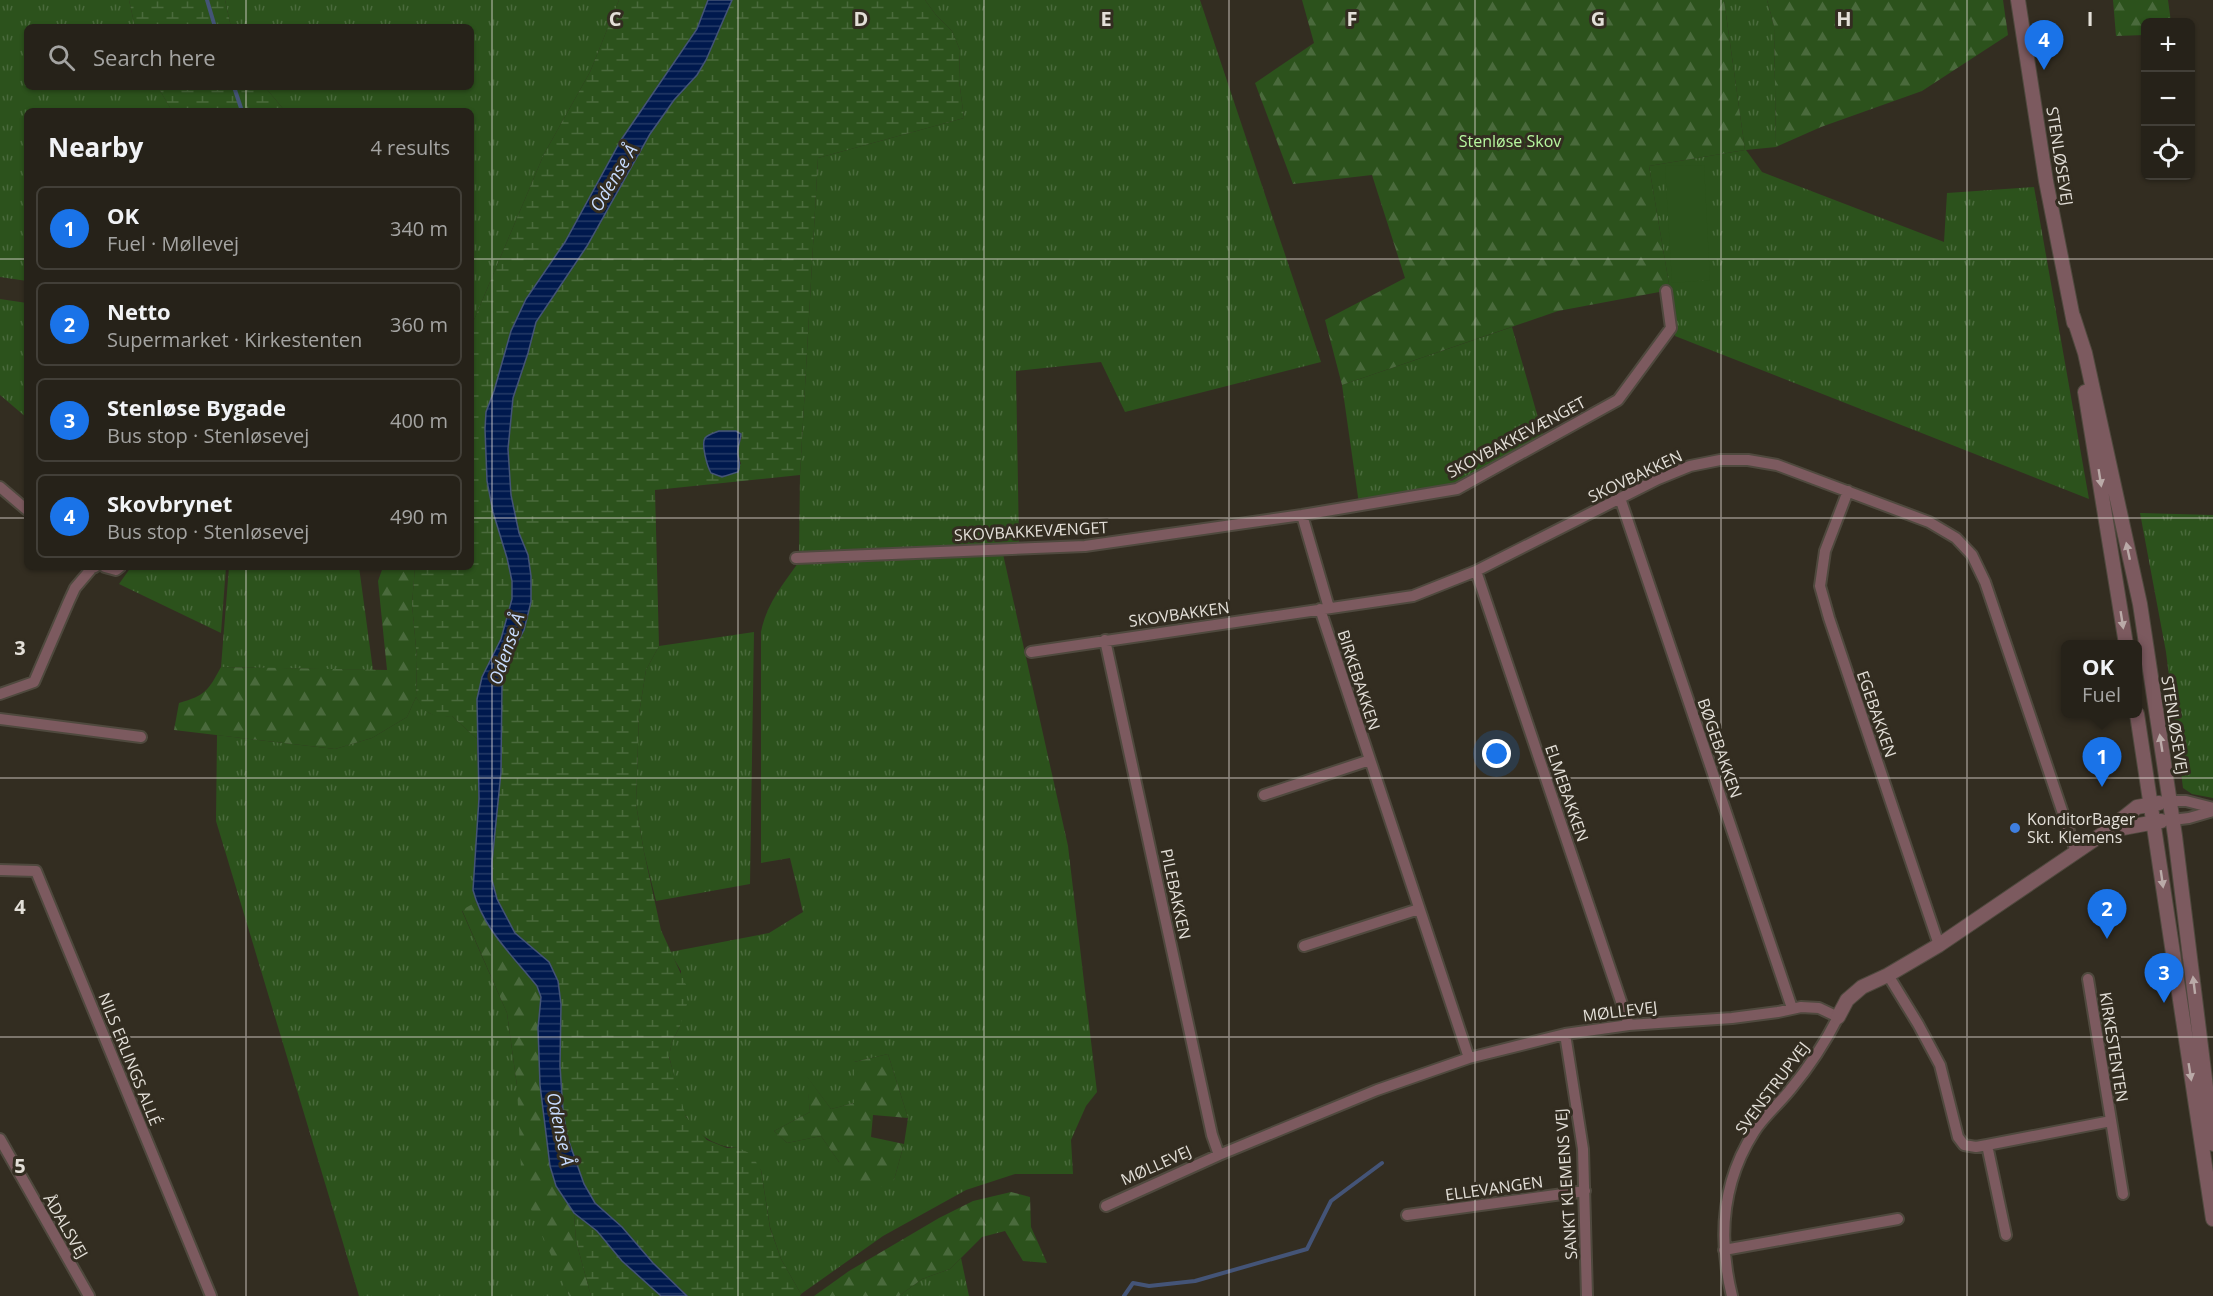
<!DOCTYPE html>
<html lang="en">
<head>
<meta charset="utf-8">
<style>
  body { margin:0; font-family:"Open Sans",sans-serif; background:#2e2a22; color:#f1f3f6 }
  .controls { position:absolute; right:18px; top:18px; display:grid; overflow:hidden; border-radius:9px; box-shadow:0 2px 4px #0004 }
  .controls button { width:54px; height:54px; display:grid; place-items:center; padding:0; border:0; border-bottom:2px solid #423f38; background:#262219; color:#f1f3f6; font:30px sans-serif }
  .you { position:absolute; left:1497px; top:754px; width:21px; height:21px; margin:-15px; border:4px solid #fff; border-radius:50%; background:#1a73e8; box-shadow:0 0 0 9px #1a73e833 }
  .badge { display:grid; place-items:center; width:39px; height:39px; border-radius:50%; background:#1a73e8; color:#fff; font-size:20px; font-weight:700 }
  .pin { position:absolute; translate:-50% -50px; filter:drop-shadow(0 2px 3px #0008) }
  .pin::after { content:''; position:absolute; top:32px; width:21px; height:18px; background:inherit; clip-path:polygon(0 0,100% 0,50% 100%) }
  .popup { position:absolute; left:2061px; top:640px; width:81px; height:78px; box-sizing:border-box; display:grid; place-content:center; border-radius:9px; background:#262219; filter:drop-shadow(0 2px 4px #0005); font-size:20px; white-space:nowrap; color:#a4a4a2 }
  .popup b { font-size:22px; color:#f1f3f6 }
  .popup::after { content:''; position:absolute; left:50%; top:100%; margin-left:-12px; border:12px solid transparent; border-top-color:#262219 }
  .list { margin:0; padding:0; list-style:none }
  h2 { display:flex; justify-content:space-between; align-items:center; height:78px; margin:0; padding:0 24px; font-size:26px }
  h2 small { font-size:20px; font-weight:400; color:#a4a4a2 }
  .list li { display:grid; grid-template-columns:39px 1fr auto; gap:18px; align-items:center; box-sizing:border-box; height:84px; margin:0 12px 12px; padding:0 12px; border:2px solid #423f38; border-radius:9px }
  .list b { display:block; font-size:22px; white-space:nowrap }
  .list p { margin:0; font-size:20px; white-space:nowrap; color:#a4a4a2 }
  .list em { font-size:20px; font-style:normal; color:#a4a4a2 }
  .icon { flex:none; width:33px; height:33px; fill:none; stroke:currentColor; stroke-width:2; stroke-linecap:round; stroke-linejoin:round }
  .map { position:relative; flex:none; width:2213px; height:1296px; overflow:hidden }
  .search { position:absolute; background:#262219; box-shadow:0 2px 4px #0004; left:24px; top:24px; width:450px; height:66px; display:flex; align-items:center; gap:15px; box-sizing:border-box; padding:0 21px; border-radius:9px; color:#a4a4a2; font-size:22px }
  .panel { position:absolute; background:#262219; box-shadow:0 2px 4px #0004; left:24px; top:108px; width:450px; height:462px; border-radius:9px }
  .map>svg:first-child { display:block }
  .grass { fill:url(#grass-tufts); fill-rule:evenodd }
  .forest { fill:url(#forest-firs) }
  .wetland { fill:url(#wetland-marsh); fill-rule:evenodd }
  .garden { fill:#2c521c }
  .water { fill:url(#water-rules); stroke:#445477; stroke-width:1.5 }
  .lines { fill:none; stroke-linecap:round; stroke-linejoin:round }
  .stream { stroke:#445477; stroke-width:4 }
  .minor-casing { stroke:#4f493e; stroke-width:14 }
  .tertiary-casing { stroke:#4f493e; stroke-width:16 }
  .minor { stroke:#7c5a5f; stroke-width:10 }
  .tertiary { stroke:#7c5a5f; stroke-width:14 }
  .oneway { fill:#baaaa8 }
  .grid { fill:none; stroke:#e3dfd8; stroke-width:1.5; stroke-opacity:0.55 }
  .shop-dot { fill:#3f7fe0; stroke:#332d21; stroke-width:2 }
  .labels { text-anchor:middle; stroke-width:6; stroke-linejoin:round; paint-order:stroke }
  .park-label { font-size:16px; fill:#b7f79f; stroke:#332d21 }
  .street-label { font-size:16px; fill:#e3dfd8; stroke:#332d21 }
  .poi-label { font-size:16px; fill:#e3dfd8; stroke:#332d21; text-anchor:start }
  .water-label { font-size:18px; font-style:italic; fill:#c8dcff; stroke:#332d21 }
  .grid-label { font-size:20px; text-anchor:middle; font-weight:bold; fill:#e3dfd8; stroke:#332d21; stroke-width:6; stroke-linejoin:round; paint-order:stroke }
</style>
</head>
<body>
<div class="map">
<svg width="2213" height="1296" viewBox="0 0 2213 1296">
  <defs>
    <pattern id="grass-tufts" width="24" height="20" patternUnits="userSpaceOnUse" patternTransform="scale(1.5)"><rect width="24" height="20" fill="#2c521c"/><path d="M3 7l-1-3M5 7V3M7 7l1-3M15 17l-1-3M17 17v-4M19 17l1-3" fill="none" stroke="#4a6a3c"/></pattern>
    <pattern id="forest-firs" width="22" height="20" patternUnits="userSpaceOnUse" patternTransform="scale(1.5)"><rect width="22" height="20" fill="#2c521c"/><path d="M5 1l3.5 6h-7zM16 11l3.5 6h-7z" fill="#4a6a3c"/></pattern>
    <pattern id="wetland-marsh" width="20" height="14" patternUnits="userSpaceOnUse" patternTransform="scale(1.5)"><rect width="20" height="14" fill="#2c521c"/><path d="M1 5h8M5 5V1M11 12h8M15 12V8" fill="none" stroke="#4a6a3c"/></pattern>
    <pattern id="water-rules" width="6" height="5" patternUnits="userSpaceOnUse" patternTransform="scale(1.5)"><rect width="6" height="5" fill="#00194e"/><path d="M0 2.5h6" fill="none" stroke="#253a67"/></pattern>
  </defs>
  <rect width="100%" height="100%" fill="#332d21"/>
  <!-- grass -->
  <path class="grass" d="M0 0H129L135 27H27V87H158L172 111H27V281L0 277Z
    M225 0H619L590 72 544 154 471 327V111H285L265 87H471V27H231Z
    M925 0H1200L1321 362 1125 412 1101 362 1016 371 1019 543 799 554 800 475 818 158 964 118 959 80 960 50 952 31 936 15Z
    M1724 0H1767L1774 26 1776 147 1746 150 1762 172 1944 242 1947 193 2034 187 2089 499 1675 336 1670 290 1649 166 1745 150Z
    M0 299 27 303V418L0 395Z
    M1512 327 1543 435 1457 484 1359 504 1342 385Z
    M2140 513 2213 515V798L2192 794 2183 788 2166 652Z
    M1003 554 1068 846 1097 1092 1086 1106 1071 1140 1073 1174H1015L966 1190 883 1236 801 1294 781 1259 770 1227 761 1170 739 1148C714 1148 691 1131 682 1108L669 1056 672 1042 680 1026 681 971 670 952 769 933 803 912 790 858 761 863V632C766 605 783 584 798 563ZM888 1054 908 1118 904 1144 894 1180 839 1162 821 1136 787 1143 774 1131 810 1112 807 1077 831 1109 854 1103V1062Z
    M131 567H226L221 633 119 584Z
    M229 567H359L373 670 221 667Z
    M754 632 750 884 656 901 644 852 636 804 639 714 646 670 659 646Z
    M416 697C427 714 432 718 452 716L477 739 479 798 473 889 476 902 462 911 507 1013 517 1086 563 1281 569 1296H359L216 821 217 735 335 749 372 738 407 717Z
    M961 1258 969 1296H899L922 1279 950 1269Z"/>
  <!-- forest -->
  <path class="forest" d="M1302 0H1724L1745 150 1649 166 1670 290 1558 311 1342 385 1325 320 1405 278 1372 175 1293 184 1255 83 1314 43Z
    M1767 0H2003L2008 35 1922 91 1821 127 1776 147 1774 26Z
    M2113 0H2168L2171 22H2146L2145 35 2116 36Z
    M383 567H415L412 604 417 659 416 697 407 717 372 738 335 749 174 730 179 703C206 695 208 691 221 667L387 670 378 581Z
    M476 902 489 927 537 986 541 997 538 1028 540 1085 550 1166 556 1186 574 1213 576 1241 591 1296H569L522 1189 517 1086 507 1013 462 910Z
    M888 1054 908 1118 873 1115 871 1137 904 1144 894 1180 870 1193 856 1191 839 1162 821 1136 787 1143 774 1131 810 1112 806 1075 831 1109 854 1103V1062Z
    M1011 1192 1030 1197 1031 1227 1047 1263 1023 1261 1005 1231 982 1237 950 1269 922 1279 899 1296H814L849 1271 939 1218 973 1201Z"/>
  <!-- wetland -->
  <path class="wetland" d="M129 0H225L231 27H135Z
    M619 0H708L697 29 621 140 565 242 526 299 511 331 494 391 486 412 485 429 493 512 507 558 512 581V599L501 639 482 677 477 699V739L452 716 438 718 424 710 416 697 417 659 412 604 415 567H471V327L544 154 590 72Z
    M732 0H925L936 15 952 31 960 50 959 80 964 118 818 158 800 475 655 490 659 646 646 670 639 714 636 804 644 852 661 930 686 985 687 1004 680 1026 672 1042 669 1057 686 1117 707 1140 727 1148H739L751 1154 761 1170 770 1228 781 1259 801 1294 800 1296H688L653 1263 622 1227 595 1203 584 1184 567 1136 563 1111 560 1066 561 1004 557 981 554 971 515 933 497 899 492 880V862L501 772 502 682 506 664 528 617 531 602V576L528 555 519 533 511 495 508 449 513 398 528 353 536 322 587 246 650 134 674 100 697 75 706 60ZM742 437 737 449 741 464 711 473 705 455 706 448Z
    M158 87H265L285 111H172Z
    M574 1213 597 1231 622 1261 661 1296H591L576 1241Z"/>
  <!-- garden -->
  <path class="garden" d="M1704 165 1710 280 1672 283 1665 166Z"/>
  <!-- water -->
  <path class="water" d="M708 0H732L706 60 697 75 674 100 650 134 587 246 536 322 528 353 513 398 508 449 511 495 519 533 528 555 531 576V602L524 630 506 664 502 682 501 772 492 862V880L497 899 515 933 549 962 558 981 561 1004 560 1066 563 1111 567 1136 584 1184 595 1203 622 1227 653 1263 687 1296H661L622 1261 597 1231 574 1213 556 1186 550 1166 540 1085 538 1028 541 997 537 986C513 956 483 929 473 890L479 798 477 699 482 677 501 639 512 599V581L507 558 493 512 487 481 485 429 486 412 494 391 511 331 526 299 565 242 621 140 697 29Z
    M719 431H736L741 434C741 439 738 444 738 450 737 459 742 463 738 472L722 477 711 473C707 466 701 444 705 438 709 434 714 433 719 431Z"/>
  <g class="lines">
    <!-- stream -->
    <path class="stream" d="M207 0 215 27
      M234 87 242 111
      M1124 1296 1133 1283 1149 1286 1195 1281 1307 1249 1331 1201 1382 1163"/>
    <defs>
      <path id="minor" d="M0 487 27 510
        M1848 491 1825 551 1820 586 1829 618 1939 945
        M1620 498 1792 1008
        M1302 515 1329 608
        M796 558 1085 546 1302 515 1457 489 1618 400 1671 328 1666 291
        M105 567 116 570 120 567
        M1476 571 1629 1025
        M1320 609 1469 1058
        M1105 640 1212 1135 1219 1155
        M1031 652 1413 596 1476 571 1658 479 1690 466 1720 460H1748L1777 465 1929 522 1956 538 1972 555 1985 582 2076 852
        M0 694 34 682 69 601 75 588 92 568 95 567
        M0 719 141 737
        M1264 795 1370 760
        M2170 801H2186L2213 808
        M2172 820 2189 818 2213 811
        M0 870 36 871 211 1296
        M1304 946 1419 909
        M1888 975 1918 1024 1940 1065 1958 1137 1964 1145 1976 1147 1987 1145 2111 1121
        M2088 979 2123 1194
        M1565 1034 1583 1149 1587 1296
        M0 1139 89 1296
        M1987 1145 2006 1235
        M1106 1206 1219 1155 1377 1090 1469 1058 1565 1034 1629 1025 1732 1018 1778 1012 1801 1007 1819 1008 1838 1017C1825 1043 1809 1067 1790 1090 1779 1104 1764 1116 1754 1132 1722 1182 1718 1239 1732 1296
        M1407 1215 1585 1191
        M1724 1250 1898 1219"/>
      <path id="tertiary" d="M2018 0 2046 181 2074 323
        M2073 316 2085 353 2140 604 2175 836 2213 1144
        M2085 392 2126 644
        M2137 714 2213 1219
        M2112 830 2161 821
        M1838 1017 1847 1000 1862 987 1888 975 1939 945 2107 831 2137 807 2159 803"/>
    </defs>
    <!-- minor casing -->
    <use href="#minor" class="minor-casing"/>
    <!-- tertiary casing -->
    <use href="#tertiary" class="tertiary-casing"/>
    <!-- minor -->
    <use href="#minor" class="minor"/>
    <!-- tertiary -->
    <use href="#tertiary" class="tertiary"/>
  </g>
  <!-- one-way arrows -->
  <defs><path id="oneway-solid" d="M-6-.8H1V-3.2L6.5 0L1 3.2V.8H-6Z" transform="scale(1.5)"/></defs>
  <g class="oneway">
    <use href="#oneway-solid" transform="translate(2100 478) rotate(81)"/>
    <use href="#oneway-solid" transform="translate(2128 551) rotate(-102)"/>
    <use href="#oneway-solid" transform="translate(2122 620) rotate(81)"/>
    <use href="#oneway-solid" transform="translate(2161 743) rotate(-99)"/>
    <use href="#oneway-solid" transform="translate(2162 879) rotate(82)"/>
    <use href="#oneway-solid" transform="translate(2194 985) rotate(-97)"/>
    <use href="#oneway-solid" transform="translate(2190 1072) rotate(81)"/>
  </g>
  <!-- grid -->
  <path class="grid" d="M246 0V27M492 0V1296M738 0V1296M984 0V1296M1229 0V1296M1475 0V1296M1721 0V1296M1967 0V1296M246 87V111M0 259H27M471 259H2213M0 518H27M471 518H2213M246 567V1296M0 778H2213M0 1037H2213"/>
  <!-- markers -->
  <circle class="shop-dot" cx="2015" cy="828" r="6"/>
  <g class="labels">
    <!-- park labels -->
    <g class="park-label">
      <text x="1510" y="147">Stenløse Skov</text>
    </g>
    <!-- street labels -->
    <g class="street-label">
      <text transform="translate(2060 156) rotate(81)" y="6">STENLØSEVEJ</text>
      <text transform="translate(1516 437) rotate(-28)" y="6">SKOVBAKKEVÆNGET</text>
      <text transform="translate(1635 476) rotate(-25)" y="6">SKOVBAKKEN</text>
      <text transform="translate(1031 531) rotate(-3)" y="6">SKOVBAKKEVÆNGET</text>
      <text transform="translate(1179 614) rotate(-8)" y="6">SKOVBAKKEN</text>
      <text transform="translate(1359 680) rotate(72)" y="6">BIRKEBAKKEN</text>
      <text transform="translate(1877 714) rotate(71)" y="6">EGEBAKKEN</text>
      <text transform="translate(2175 725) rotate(81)" y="6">STENLØSEVEJ</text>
      <text transform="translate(1720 748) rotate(71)" y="6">BØGEBAKKEN</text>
      <text transform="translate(1567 793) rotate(71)" y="6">ELMEBAKKEN</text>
      <text transform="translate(1176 894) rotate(78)" y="6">PILEBAKKEN</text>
      <text transform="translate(1620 1011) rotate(-7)" y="6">MØLLEVEJ</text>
      <text transform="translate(2114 1047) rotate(81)" y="6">KIRKESTENTEN</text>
      <text transform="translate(130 1059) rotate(68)" y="6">NILS ERLINGS ALLÉ</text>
      <text transform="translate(1772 1088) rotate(-53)" y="6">SVENSTRUPVEJ</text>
      <text transform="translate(1156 1165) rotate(-24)" y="6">MØLLEVEJ</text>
      <text transform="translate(1566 1184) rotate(-94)" y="6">SANKT KLEMENS VEJ</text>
      <text transform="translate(1494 1188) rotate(-8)" y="6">ELLEVANGEN</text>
      <text transform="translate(66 1226) rotate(60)" y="6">ÅDALSVEJ</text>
    </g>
    <!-- poi labels -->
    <g class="poi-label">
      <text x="2027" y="825">KonditorBager<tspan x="2027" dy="18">Skt. Klemens</tspan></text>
    </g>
    <!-- water labels -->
    <g class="water-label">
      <text transform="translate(614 178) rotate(-59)" y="6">Odense Å</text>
      <text transform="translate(507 649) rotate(-71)" y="6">Odense Å</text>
      <text transform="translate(560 1129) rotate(78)" y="6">Odense Å</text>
    </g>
  </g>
  <g class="grid-label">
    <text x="615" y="26">C</text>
    <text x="861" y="26">D</text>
    <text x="1106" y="26">E</text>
    <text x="1352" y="26">F</text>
    <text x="1598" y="26">G</text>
    <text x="1844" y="26">H</text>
    <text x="2090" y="26">I</text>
    <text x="20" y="655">3</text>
    <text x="20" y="914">4</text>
    <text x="20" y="1173">5</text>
  </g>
</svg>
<div class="controls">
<button>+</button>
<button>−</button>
<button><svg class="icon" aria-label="locate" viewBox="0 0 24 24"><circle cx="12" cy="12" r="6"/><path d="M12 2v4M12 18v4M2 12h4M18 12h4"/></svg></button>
</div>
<div class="you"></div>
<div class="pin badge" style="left:2102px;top:787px">1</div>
<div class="popup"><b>OK</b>Fuel</div>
<div class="pin badge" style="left:2107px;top:939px">2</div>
<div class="pin badge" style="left:2164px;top:1003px">3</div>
<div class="pin badge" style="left:2044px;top:70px">4</div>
<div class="search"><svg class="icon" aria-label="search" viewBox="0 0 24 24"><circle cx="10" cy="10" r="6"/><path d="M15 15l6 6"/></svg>Search here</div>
<section class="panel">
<h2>Nearby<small>4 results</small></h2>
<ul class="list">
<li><span class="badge">1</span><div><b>OK</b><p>Fuel · Møllevej</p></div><em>340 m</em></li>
<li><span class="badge">2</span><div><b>Netto</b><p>Supermarket · Kirkestenten</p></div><em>360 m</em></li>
<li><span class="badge">3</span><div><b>Stenløse Bygade</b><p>Bus stop · Stenløsevej</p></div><em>400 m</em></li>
<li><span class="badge">4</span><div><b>Skovbrynet</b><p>Bus stop · Stenløsevej</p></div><em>490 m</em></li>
</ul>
</section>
</div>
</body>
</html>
